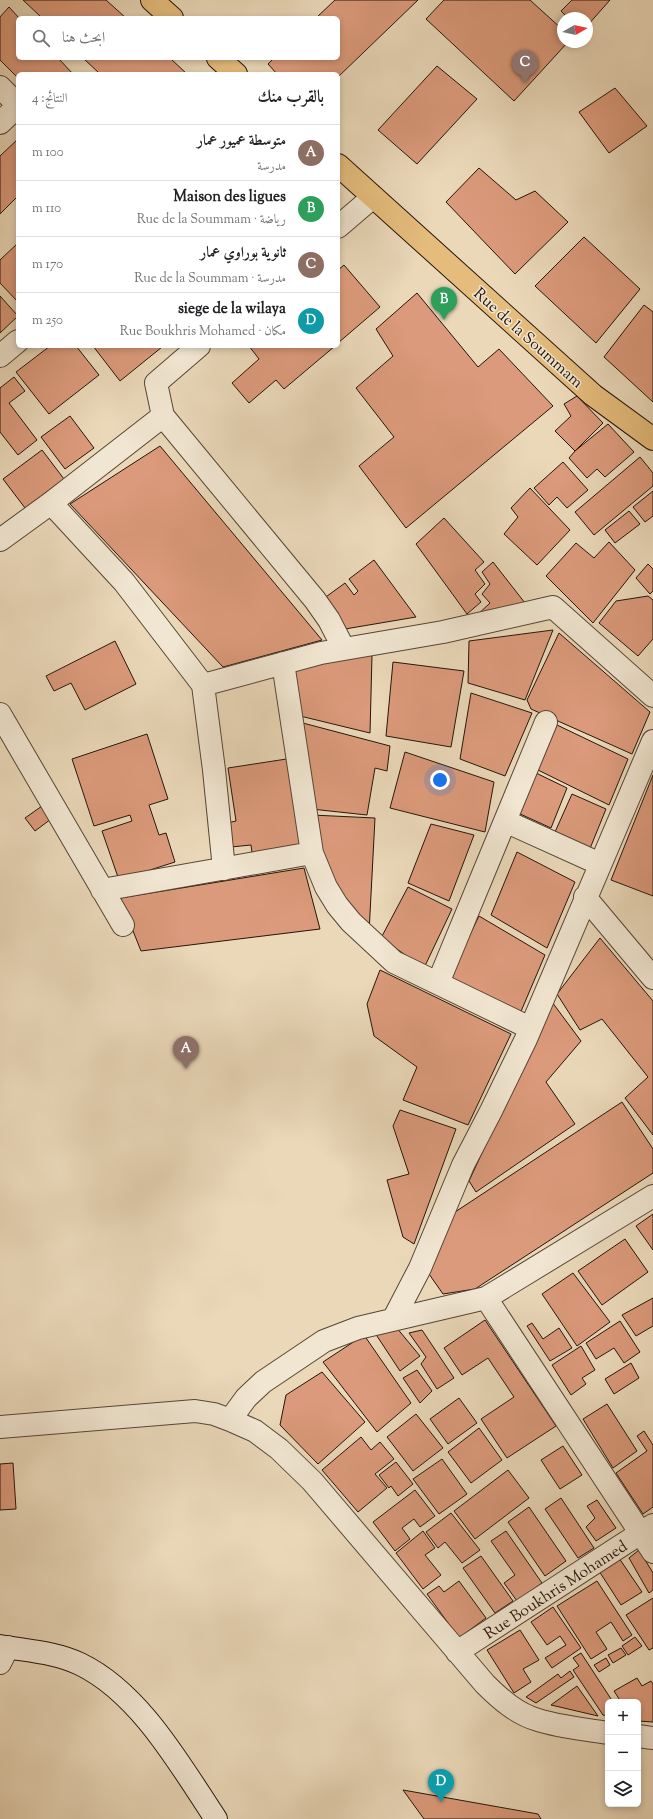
<!DOCTYPE html>
<html lang="ar">
<head>
<meta charset="utf-8">
<style>
  body { margin:0; font-family:"Sorts Mill Goudy",Amiri,serif; background:#f2f2f2; color:#202124; direction:rtl }
  .controls { position:absolute; right:12px; bottom:12px; display:grid; overflow:hidden; border-radius:6px; box-shadow:0 2px 6px #0003 }
  .controls button { width:36px; height:36px; display:grid; place-items:center; padding:0; border:0; border-bottom:1px solid #e0e0e0; background:#fff; color:#202124; font:20px sans-serif }
  .compass { position:absolute; left:557px; top:12px; width:36px; height:36px; border-radius:50%; background:#fff; box-shadow:0 2px 6px #0003; rotate:81deg }
  .you { position:absolute; left:440px; top:780px; width:14px; height:14px; margin:-10px; border:3px solid #fff; border-radius:50%; background:#1a73e8; box-shadow:0 0 0 6px #1a73e833 }
  .badge { display:grid; place-items:center; width:26px; height:26px; border-radius:50%; background:#8f2418; color:#fff; font-size:13px; font-weight:700 }
  .pin { position:absolute; translate:-50% -33px; filter:drop-shadow(0 1px 2px #0008) }
  .pin::after { content:''; position:absolute; top:21px; width:14px; height:12px; background:inherit; clip-path:polygon(0 0,100% 0,50% 100%) }
  .list { margin:0; padding:0; list-style:none }
  h2 { display:flex; justify-content:space-between; align-items:center; height:52px; margin:0; padding:0 16px; font-size:17px }
  h2 small { font-size:13px; font-weight:400; color:#757577 }
  .list li { display:grid; grid-template-columns:26px 1fr auto; gap:12px; align-items:center; box-sizing:border-box; height:56px; padding:0 16px; border-top:1px solid #e0e0e0 }
  .list b { display:block; font-size:15px; white-space:nowrap }
  .list p { margin:0; font-size:13px; white-space:nowrap; color:#757577 }
  .list em { font-size:13px; font-style:normal; color:#757577 }
  .icon { flex:none; width:22px; height:22px; fill:none; stroke:currentColor; stroke-width:2; stroke-linecap:round; stroke-linejoin:round }
  .map { position:relative; flex:none; width:653px; height:1819px; overflow:hidden; direction:ltr }
  .search { position:absolute; background:#fff; box-shadow:0 2px 6px #0003; left:16px; top:16px; width:324px; height:44px; display:flex; align-items:center; gap:10px; box-sizing:border-box; padding:0 14px; border-radius:6px; color:#757577; font-size:15px }
  .panel { position:absolute; background:#fff; box-shadow:0 2px 6px #0003; left:16px; top:72px; width:324px; height:276px; border-radius:6px; direction:rtl }
  .map>svg:first-child { display:block }
  .building { fill:#db9a7b; stroke:#251509 }
  .lines { fill:none; stroke-linecap:round; stroke-linejoin:round }
  .street-casing { stroke:#564635; stroke-width:24 }
  .secondary-casing { stroke:#251509; stroke-width:24 }
  .primary-casing { stroke:#251509; stroke-width:24 }
  .street { stroke:#f1e6d2; stroke-width:22 }
  .secondary { stroke:#f1e6d2; stroke-width:22 }
  .primary { stroke:#e5bc7c; stroke-width:22 }
  .labels { text-anchor:middle; stroke-width:3; stroke-linejoin:round; paint-order:stroke }
  .street-label { font-size:16px; fill:#251509; stroke:#f1e6d2 }
</style>
</head>
<body>
<div class="map">
<svg width="653" height="1819" viewBox="0 0 653 1819">
  <rect width="100%" height="100%" fill="#ead8b9"/>
  <filter id="stains"><feTurbulence type="fractalNoise" baseFrequency=".005" numOctaves="4"/><feColorMatrix values="0 0 0 0 .2 0 0 0 0 .09 0 0 0 0 .02 0 0 0 .5 -.17"/></filter>
  <radialGradient id="worn" r=".72"><stop offset=".6" stop-color="#630" stop-opacity="0"/><stop offset="1" stop-color="#630" stop-opacity=".3"/></radialGradient>
  <!-- building -->
  <path class="building" d="M23 0H106L126 18H42Z
    M335 0H418L338 77V74H277L268 64 274 58H338V18H316Z
    M444 0H530L563 30V42H568L514 101 426 19Z
    M572 0H610L587 26V18H568L561 11Z
    M9 7 19 18 18 58H58L73 74H18V78L0 60V17Z
    M83 58H170L187 74H100Z
    M437 66 477 99 417 164 378 130Z
    M615 88 647 126 609 153 579 112Z
    M18 139V196L0 214V156Z
    M479 168 516 200 535 191 568 222 515 274 446 202Z
    M584 237 640 289 596 343 535 286Z
    M18 243V302L0 283V260Z
    M344 265 380 307 338 343V270Z
    M417 293 478 367 499 349 553 406 406 528 359 466 394 437 356 388 393 356 376 329Z
    M0 296 18 316 0 333Z
    M644 305 653 312V402L604 357Z
    M50 346H76L99 375 49 414 16 372Z
    M93 346H161L162 347 120 381Z
    M335 346 284 389 276 380 249 403 232 383 259 359 249 346Z
    M14 377 25 391 9 403 37 440 18 455 0 432V388Z
    M577 396 603 423 575 451 555 431 571 416 564 404Z
    M70 416 94 448 65 469 41 437Z
    M608 424 634 452 605 477 597 469 587 478 569 458 575 451Z
    M160 446 322 640 223 667 70 504Z
    M42 450 64 479 25 508 3 479Z
    M640 457 653 473V486L594 535 575 512Z
    M563 462 588 490 567 508 557 497 549 505 534 488Z
    M530 488 570 530 537 565 504 534 518 517 511 508Z
    M653 491V516L645 522 633 507Z
    M629 511 640 524 615 543 605 530Z
    M444 518 484 562 475 570 485 584 475 594 481 602 467 614 416 544Z
    M609 542 635 570 593 623 546 576 576 543 594 558Z
    M374 560 416 617 345 629 323 599 345 583 354 595 358 591 349 579Z
    M493 562 525 603 475 617 490 603 482 594 490 584 482 572Z
    M648 564 653 569V591L650 594 636 578Z
    M648 596 653 600V639L638 656 599 623 616 601Z
    M553 630 525 700 468 683 469 641Z
    M559 633 650 712 632 754 531 709 527 700Z
    M115 641 136 684 85 710 71 683 54 691 46 676Z
    M372 655 370 733 296 715 292 665Z
    M393 662 464 671 451 747 386 736Z
    M471 693 532 713 505 776 460 759Z
    M299 722 390 746 387 771 375 768 367 815 311 809Z
    M557 725 628 759 609 805 538 770Z
    M147 734 168 799 149 805 159 835 166 833 175 862 119 880 102 831 132 821 130 815 94 826 72 759Z
    M405 752 494 782 485 832 390 808Z
    M293 758 307 852 253 860 251 845 231 847 227 823 236 821 228 768Z
    M536 773 567 788 551 828 518 813Z
    M653 775V896L611 880Z
    M572 794 606 809 589 851 555 832Z
    M42 806 51 819 35 831 25 818Z
    M312 815 375 818 369 933 345 904 322 860Z
    M431 824 474 835 449 901 408 883Z
    M517 852 575 882 547 948 491 915Z
    M304 868 320 929 141 951 120 898Z
    M408 887 452 909 424 968 381 938Z
    M479 916 545 955 519 1016 447 981Z
    M600 938 653 1001V1135L625 1098 648 1077 602 1019 580 1030 557 994Z
    M380 970 511 1034 468 1125 403 1100 417 1067 374 1036 367 1004Z
    M552 1002 581 1041 546 1082 575 1124 476 1192 469 1181Z
    M622 1102 653 1149V1173L475 1289 443 1294 429 1274 455 1212Z
    M400 1110 456 1129 414 1244 403 1237 387 1180 409 1174 393 1126Z
    M653 1214V1250L636 1226Z
    M625 1239 648 1272 602 1305 578 1271Z
    M573 1273 610 1322 577 1346 542 1294Z
    M653 1298V1326L636 1336 622 1315Z
    M485 1320 556 1426 507 1458 481 1419 514 1397 488 1358 462 1375 444 1348Z
    M620 1321 640 1352 624 1363 614 1348 596 1359 586 1343Z
    M532 1323 543 1339 559 1328 572 1348 550 1361 527 1326Z
    M396 1327 420 1356 400 1371 375 1333Z
    M422 1330 454 1378 437 1389 421 1364 426 1357 409 1333Z
    M364 1335 411 1403 377 1432 323 1362Z
    M581 1346 595 1370 582 1378 586 1384 571 1395 552 1365Z
    M631 1363 639 1378 614 1394 605 1379Z
    M417 1370 432 1391 420 1403 403 1378Z
    M322 1372 365 1422 318 1464 280 1425 286 1395Z
    M459 1398 477 1423 448 1444 430 1419Z
    M607 1404 637 1451 613 1468 583 1419Z
    M416 1414 443 1448 413 1471 387 1437Z
    M479 1428 502 1460 471 1483 448 1452Z
    M644 1431 653 1445V1507L643 1514 616 1473 647 1451 637 1436Z
    M361 1437 371 1450 380 1442 394 1459 375 1474 387 1488 358 1512 322 1470Z
    M563 1446 582 1475 560 1489 541 1460Z
    M442 1459 467 1494 439 1514 413 1479Z
    M396 1462 413 1484 398 1496 391 1486 389 1488 379 1475Z
    M13 1463 16 1509 0 1510V1464Z
    M508 1470 529 1498 475 1539 454 1511Z
    M415 1490 435 1516 420 1527 414 1519 402 1528 410 1539 395 1551 373 1522Z
    M561 1498 594 1548 578 1558 545 1509Z
    M597 1500 616 1528 596 1541 586 1527 595 1518 587 1506Z
    M529 1507 566 1561 545 1576 508 1522Z
    M451 1513 480 1550 462 1563 445 1542 438 1548 426 1532Z
    M423 1531 435 1548 425 1555 441 1575 423 1589 396 1553Z
    M506 1531 542 1583 517 1601 504 1583 515 1575 491 1541Z
    M639 1550 653 1573V1590L649 1593 629 1558Z
    M481 1556 513 1601 495 1613 463 1568Z
    M619 1558 642 1592 621 1605 599 1571Z
    M459 1581 486 1618 459 1638 427 1594 439 1586 444 1592Z
    M597 1581 632 1635 623 1641 611 1622 596 1632 607 1649 591 1659 557 1606Z
    M653 1598V1648L649 1650 626 1615Z
    M553 1607 581 1648 552 1668 545 1658 566 1645 560 1636 547 1645 531 1622Z
    M520 1630 539 1660 523 1669 531 1682 514 1693 487 1650Z
    M635 1637 642 1646 628 1655 622 1646Z
    M621 1648 626 1655 613 1663 608 1655Z
    M581 1653 613 1702H608V1716L603 1715 573 1670 579 1666 573 1658Z
    M606 1658 610 1665 599 1672 594 1665Z
    M570 1671 574 1677 536 1703 526 1697 558 1674 561 1678Z
    M637 1678 642 1686 651 1681 653 1684V1722L638 1721V1702H621L614 1691Z
    M577 1686 598 1716 551 1705Z
    M403 1790 538 1814 541 1819H424Z"/>
  <g class="lines">
    <defs>
      <path id="street" d="M0 87 18 105
        M0 123 18 106
        M338 227 373 197
        M199 346 156 383 163 416 315 600 329 620 344 649
        M0 356 18 341
        M51 503 124 582 203 685 214 770 224 869
        M0 540 51 503 163 416
        M283 663 312 853 326 887 337 905 351 922 394 962 530 1028
        M203 685 321 653 443 632 553 607 653 696
        M0 714 123 925
        M505 821 600 864
        M102 890 312 853
        M585 897 653 978
        M438 983 546 722
        M486 1298 653 1552
        M394 1318 420 1268 463 1165 491 1111 526 1039 653 741
        M230 1420 246 1398 263 1382 324 1341 358 1328 486 1298 653 1196
        M0 1427 195 1411 214 1414 230 1420 255 1431 279 1449 312 1481 485 1684C500 1699 517 1714 538 1720 560 1727 585 1729 608 1733
        M457 1652 653 1525
        M0 1663 8 1647
        M638 1736 653 1738"/>
      <path id="secondary" d="M0 1646C27 1651 55 1652 80 1664 140 1693 180 1765 216 1819"/>
      <path id="primary" d="M152 0 172 18
        M218 58 236 74
        M338 165 593 395 653 439"/>
    </defs>
    <!-- street casing -->
    <use href="#street" class="street-casing"/>
    <!-- secondary casing -->
    <use href="#secondary" class="secondary-casing"/>
    <!-- primary casing -->
    <use href="#primary" class="primary-casing"/>
    <!-- street -->
    <use href="#street" class="street"/>
    <!-- secondary -->
    <use href="#secondary" class="secondary"/>
    <!-- primary -->
    <use href="#primary" class="primary"/>
  </g>
  <g class="labels">
    <!-- street labels -->
    <g class="street-label">
      <text transform="translate(529 337) rotate(42)" y="6">Rue de la Soummam</text>
      <text transform="translate(555 1589) rotate(-33)" y="6">Rue Boukhris Mohamed</text>
    </g>
  </g>
  <rect width="100%" height="100%" filter="url(#stains)"/>
  <rect width="100%" height="100%" fill="url(#worn)"/>
</svg>
<div class="controls">
<button>+</button>
<button>−</button>
<button><svg class="icon" aria-label="layers" viewBox="0 0 24 24"><path d="M12 4l9 5-9 5-9-5zM3 14l9 5 9-5"/></svg></button>
</div>
<svg class="compass" viewBox="-18 -18 36 36"><path d="M0-13l5 13h-10z" fill="#e53935"/><path d="M0 13l5-13h-10z" fill="#757577"/></svg>
<div class="you"></div>
<div class="pin badge" style="left:186px;top:1069px;background:#8d6e63">A</div>
<div class="pin badge" style="left:444px;top:320px;background:#2e9e5b">B</div>
<div class="pin badge" style="left:525px;top:83px;background:#8d6e63">C</div>
<div class="pin badge" style="left:441px;top:1802px;background:#0f9aa8">D</div>
<div class="search"><svg class="icon" aria-label="search" viewBox="0 0 24 24"><circle cx="10" cy="10" r="6"/><path d="M15 15l6 6"/></svg>ابحث هنا</div>
<section class="panel">
<h2>بالقرب منك<small>النتائج: 4</small></h2>
<ul class="list">
<li><span class="badge" style="background:#8d6e63">A</span><div><b>متوسطة عميور عمار</b><p>مدرسة</p></div><em>100 m</em></li>
<li><span class="badge" style="background:#2e9e5b">B</span><div><b>Maison des ligues</b><p>رياضة · Rue de la Soummam</p></div><em>110 m</em></li>
<li><span class="badge" style="background:#8d6e63">C</span><div><b>ثانوية بوراوي عمار</b><p>مدرسة · Rue de la Soummam</p></div><em>170 m</em></li>
<li><span class="badge" style="background:#0f9aa8">D</span><div><b>siege de la wilaya</b><p>مكان · Rue Boukhris Mohamed</p></div><em>250 m</em></li>
</ul>
</section>
</div>
</body>
</html>
